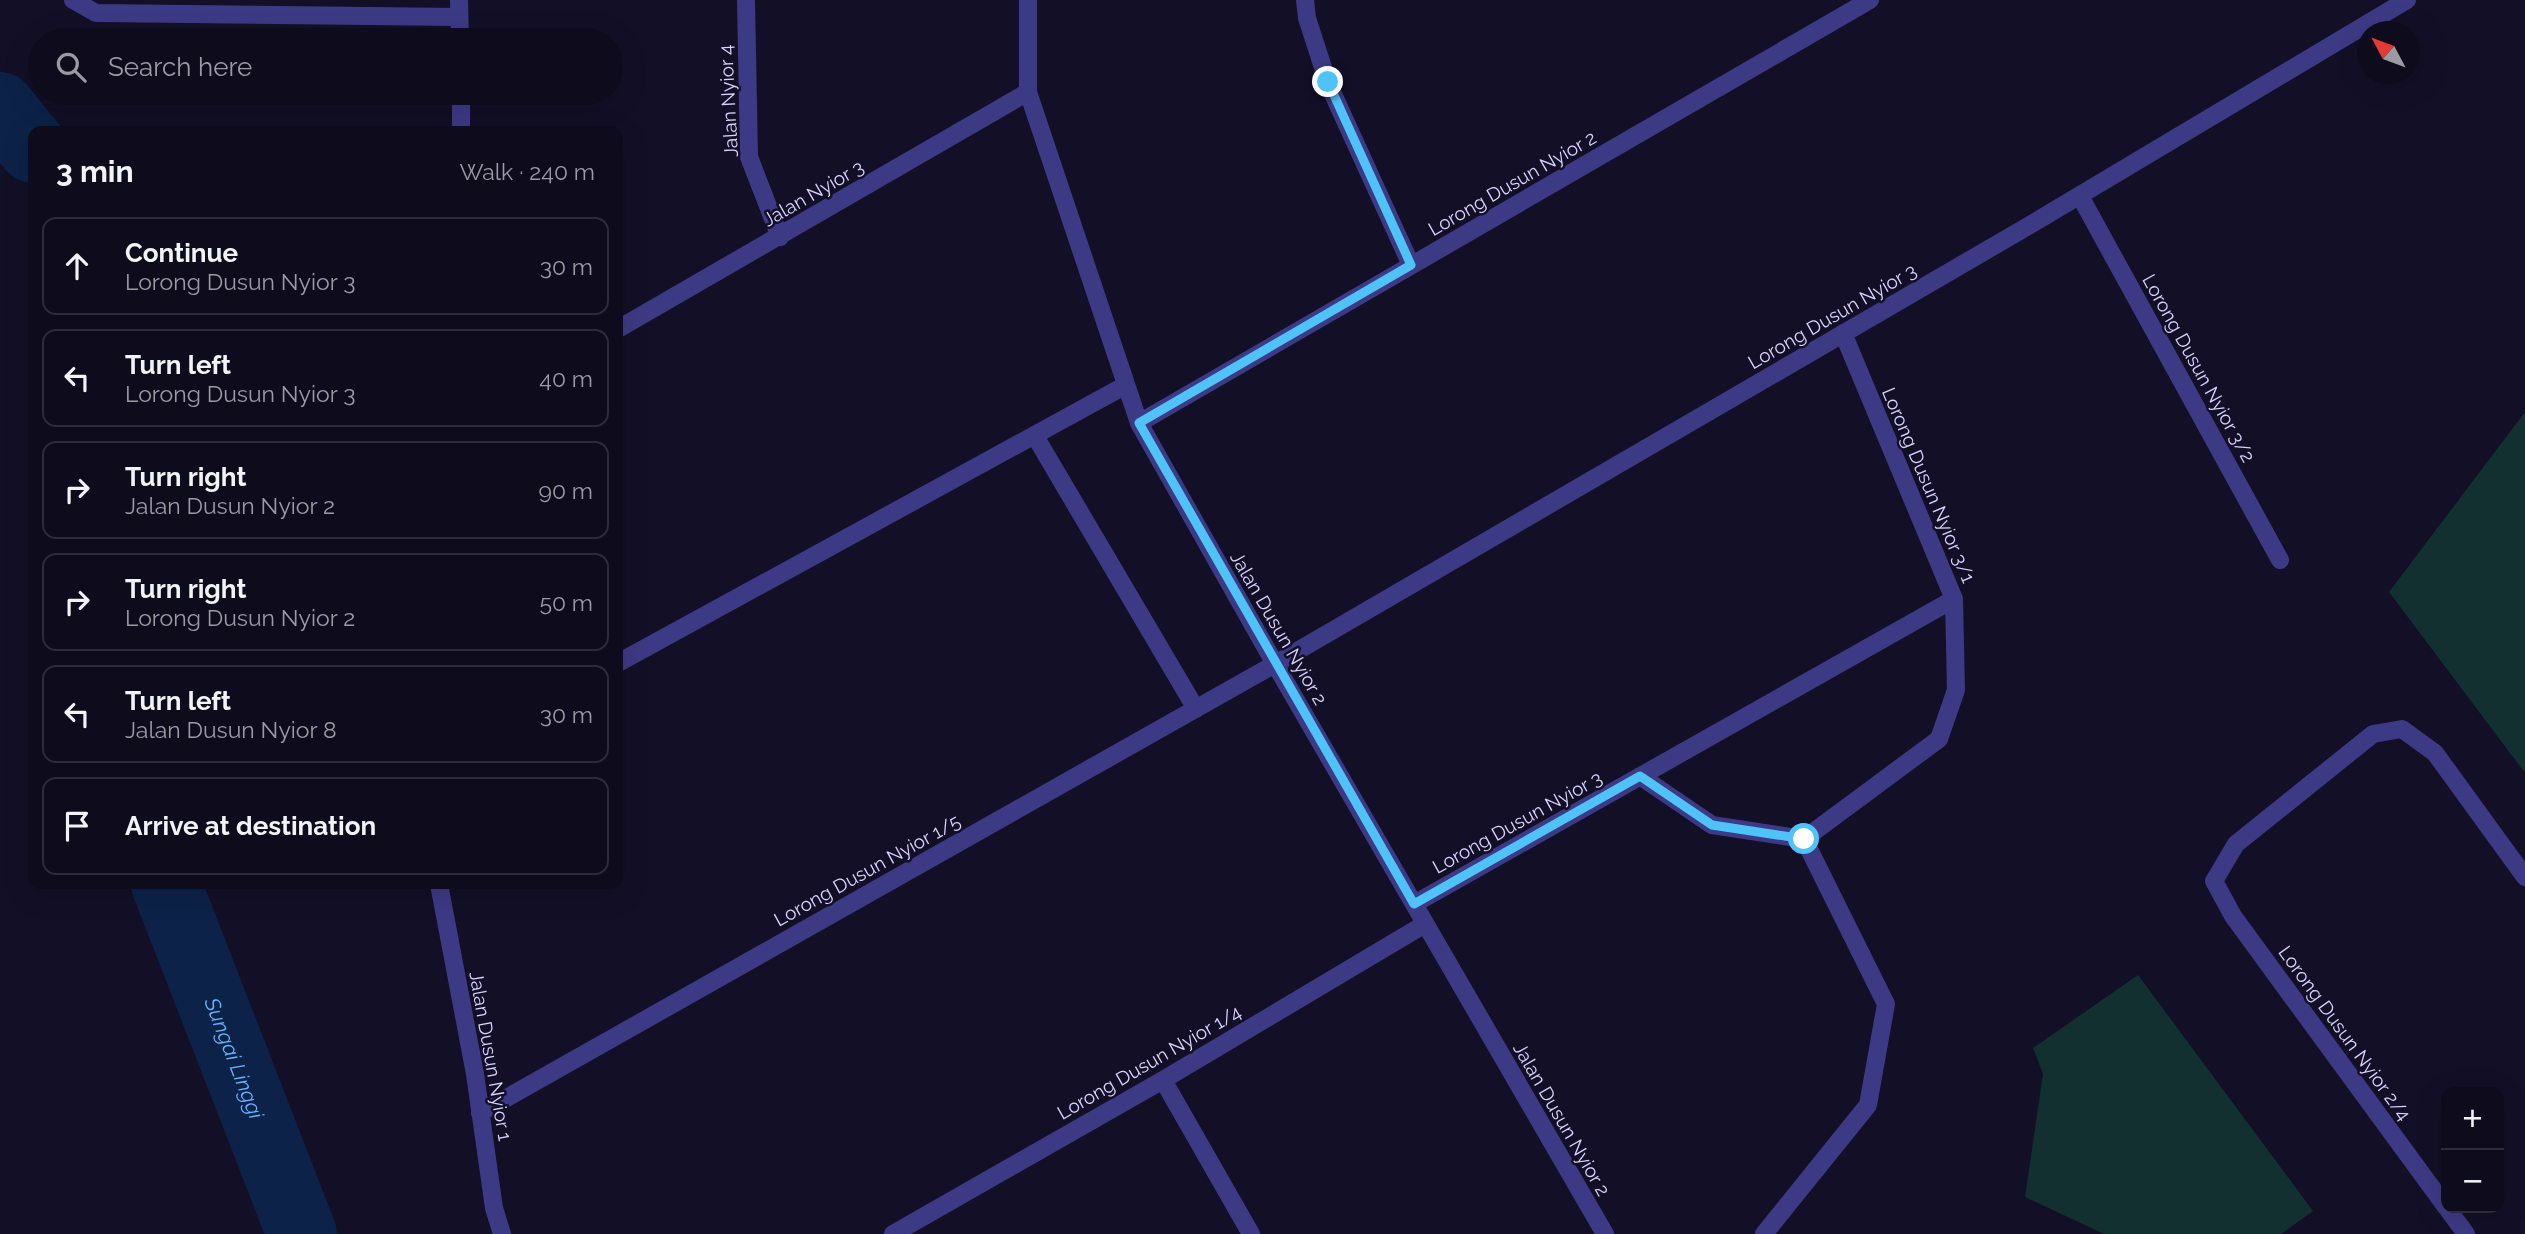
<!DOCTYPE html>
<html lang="en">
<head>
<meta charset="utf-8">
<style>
  body { margin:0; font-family:Raleway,sans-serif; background:#171425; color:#f1f3f6 }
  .controls { position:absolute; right:21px; bottom:21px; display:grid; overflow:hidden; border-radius:14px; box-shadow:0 7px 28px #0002 }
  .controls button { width:63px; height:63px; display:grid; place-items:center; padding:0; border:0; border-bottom:2px solid #2e2b3b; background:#0e0b1c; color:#f1f3f6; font:35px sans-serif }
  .compass { position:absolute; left:2357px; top:21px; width:63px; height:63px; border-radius:50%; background:#0e0b1c; box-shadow:0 7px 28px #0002; rotate:311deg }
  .stop { position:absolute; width:21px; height:21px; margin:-16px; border:5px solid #4fc3f7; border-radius:50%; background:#fff }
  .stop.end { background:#4fc3f7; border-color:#fff; box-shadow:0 2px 7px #0008 }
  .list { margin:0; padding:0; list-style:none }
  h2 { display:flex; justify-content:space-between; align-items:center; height:91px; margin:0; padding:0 28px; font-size:30px }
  h2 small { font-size:23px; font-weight:400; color:#9b9ba3 }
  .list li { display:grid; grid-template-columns:46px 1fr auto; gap:21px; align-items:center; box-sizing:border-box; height:98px; margin:0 14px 14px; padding:0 14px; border:2px solid #2e2b3b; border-radius:14px }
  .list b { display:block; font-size:26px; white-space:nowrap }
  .list p { margin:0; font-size:23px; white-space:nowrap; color:#9b9ba3 }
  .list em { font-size:23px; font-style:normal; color:#9b9ba3 }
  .icon { flex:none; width:38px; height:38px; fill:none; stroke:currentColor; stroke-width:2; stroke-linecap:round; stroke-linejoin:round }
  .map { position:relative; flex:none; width:2525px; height:1234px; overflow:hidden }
  .search { position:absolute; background:#0e0b1c; box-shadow:0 7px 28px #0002; left:28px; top:28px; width:595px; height:77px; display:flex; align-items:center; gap:18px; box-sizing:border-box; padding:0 24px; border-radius:38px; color:#9b9ba3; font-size:26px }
  .panel { position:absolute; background:#0e0b1c; box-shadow:0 7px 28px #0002; left:28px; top:126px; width:595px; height:763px; border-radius:14px }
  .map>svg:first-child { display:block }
  .green { fill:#12302f }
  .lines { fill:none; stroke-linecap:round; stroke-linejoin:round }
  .river { stroke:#0c2248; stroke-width:70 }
  .street { stroke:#3d3a85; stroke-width:18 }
  .route { stroke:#4fc3f7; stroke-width:9 }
  .labels { text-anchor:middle; stroke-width:5; stroke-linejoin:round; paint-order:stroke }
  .street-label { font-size:19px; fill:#d9d4ff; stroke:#130f26 }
  .water-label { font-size:21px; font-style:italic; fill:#62b6ff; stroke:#130f26 }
</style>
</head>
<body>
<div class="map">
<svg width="2525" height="1234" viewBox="0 0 2525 1234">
  <rect width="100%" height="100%" fill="#130f26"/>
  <!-- green -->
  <path class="green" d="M2525 412V773L2389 592Z
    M2138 975 2313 1211 2281 1234H2104L2025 1197 2043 1074 2033 1048Z"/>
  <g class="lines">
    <!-- river -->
    <g class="river">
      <path d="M0 107 33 148"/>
      <path id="s1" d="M166 884 302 1234"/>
    </g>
    <!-- street -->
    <path class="street" d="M73 0 96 13 459 17
      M459 0 460 40
      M746 0 749 157 780 237
      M1028 0V92L1139 423 1275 664 1605 1234
      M1305 0 1307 18 1328 83 1411 265
      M461 93V131
      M2080 196 2280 560
      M618 329 1028 92
      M1139 423 1870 0
      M1035 436 1196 709
      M618 663 1126 385
      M1640 776 1712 825 1804 839
      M1804 839 1939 739 1956 690 1954 599 1843 333
      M439 884 475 1074 494 1208 502 1234
      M1414 904 1954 599
      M1163 1080 1251 1234
      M480 1113 1275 664 2030 225 2407 0
      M2446 1207 2233 916 2214 881 2236 844 2373 734 2402 729 2435 753 2525 877
      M2447 1208 2466 1234
      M893 1234 1163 1080 1425 924
      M1764 1234 1868 1105 1886 1004 1804 839"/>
  </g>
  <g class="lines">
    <!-- route -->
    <path class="route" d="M1328 82 1411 265 1139 423 1414 904 1640 776 1712 825 1804 839"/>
  </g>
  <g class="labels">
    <!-- street labels -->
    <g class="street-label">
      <text transform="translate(728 101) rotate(-93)" y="7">Jalan Nyior 4</text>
      <text transform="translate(1512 183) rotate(-30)" y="7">Lorong Dusun Nyior 2</text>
      <text transform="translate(813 193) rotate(-30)" y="7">Jalan Nyior 3</text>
      <text transform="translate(1832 316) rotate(-30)" y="7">Lorong Dusun Nyior 3</text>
      <text transform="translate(2199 368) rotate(61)" y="7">Lorong Dusun Nyior 3/2</text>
      <text transform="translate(1929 485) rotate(67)" y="7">Lorong Dusun Nyior 3/1</text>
      <text transform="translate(1279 628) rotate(60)" y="7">Jalan Dusun Nyior 2</text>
      <text transform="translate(1517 822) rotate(-29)" y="7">Lorong Dusun Nyior 3</text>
      <text transform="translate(867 870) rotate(-29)" y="7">Lorong Dusun Nyior 1/5</text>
      <text transform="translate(2345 1033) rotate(54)" y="7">Lorong Dusun Nyior 2/4</text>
      <text transform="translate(491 1056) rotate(80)" y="7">Jalan Dusun Nyior 1</text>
      <text transform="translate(1149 1062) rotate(-30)" y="7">Lorong Dusun Nyior 1/4</text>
      <text transform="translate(1562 1119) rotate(60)" y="7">Jalan Dusun Nyior 2</text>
    </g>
    <!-- water labels -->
    <g class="water-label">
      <text dy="7" stroke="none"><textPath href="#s1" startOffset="187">Sungai Linggi</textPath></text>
    </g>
  </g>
</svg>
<div class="controls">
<button>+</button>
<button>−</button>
</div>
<svg class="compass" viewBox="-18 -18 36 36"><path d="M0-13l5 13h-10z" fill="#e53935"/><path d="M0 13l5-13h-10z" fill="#9b9ba3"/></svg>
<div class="stop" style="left:1804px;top:839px"></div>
<div class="stop end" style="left:1328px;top:82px"></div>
<div class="search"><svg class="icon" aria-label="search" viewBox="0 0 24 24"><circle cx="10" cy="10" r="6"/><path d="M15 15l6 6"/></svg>Search here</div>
<section class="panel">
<h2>3 min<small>Walk · 240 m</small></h2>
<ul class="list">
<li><svg class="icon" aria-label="ahead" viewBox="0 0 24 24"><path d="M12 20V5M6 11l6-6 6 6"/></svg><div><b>Continue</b><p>Lorong Dusun Nyior 3</p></div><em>30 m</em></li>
<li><svg class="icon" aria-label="left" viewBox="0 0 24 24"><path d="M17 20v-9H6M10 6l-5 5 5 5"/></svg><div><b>Turn left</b><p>Lorong Dusun Nyior 3</p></div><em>40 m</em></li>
<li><svg class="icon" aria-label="right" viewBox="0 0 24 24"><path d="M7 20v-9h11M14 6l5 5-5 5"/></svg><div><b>Turn right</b><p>Jalan Dusun Nyior 2</p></div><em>90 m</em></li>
<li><svg class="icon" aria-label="right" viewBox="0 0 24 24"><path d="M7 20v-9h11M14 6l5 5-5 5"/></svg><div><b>Turn right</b><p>Lorong Dusun Nyior 2</p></div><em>50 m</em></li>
<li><svg class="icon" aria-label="left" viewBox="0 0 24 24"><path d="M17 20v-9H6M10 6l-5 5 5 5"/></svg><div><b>Turn left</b><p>Jalan Dusun Nyior 8</p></div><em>30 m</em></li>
<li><svg class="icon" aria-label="arrive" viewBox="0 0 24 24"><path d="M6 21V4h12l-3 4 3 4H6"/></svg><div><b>Arrive at destination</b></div></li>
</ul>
</section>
</div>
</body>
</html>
